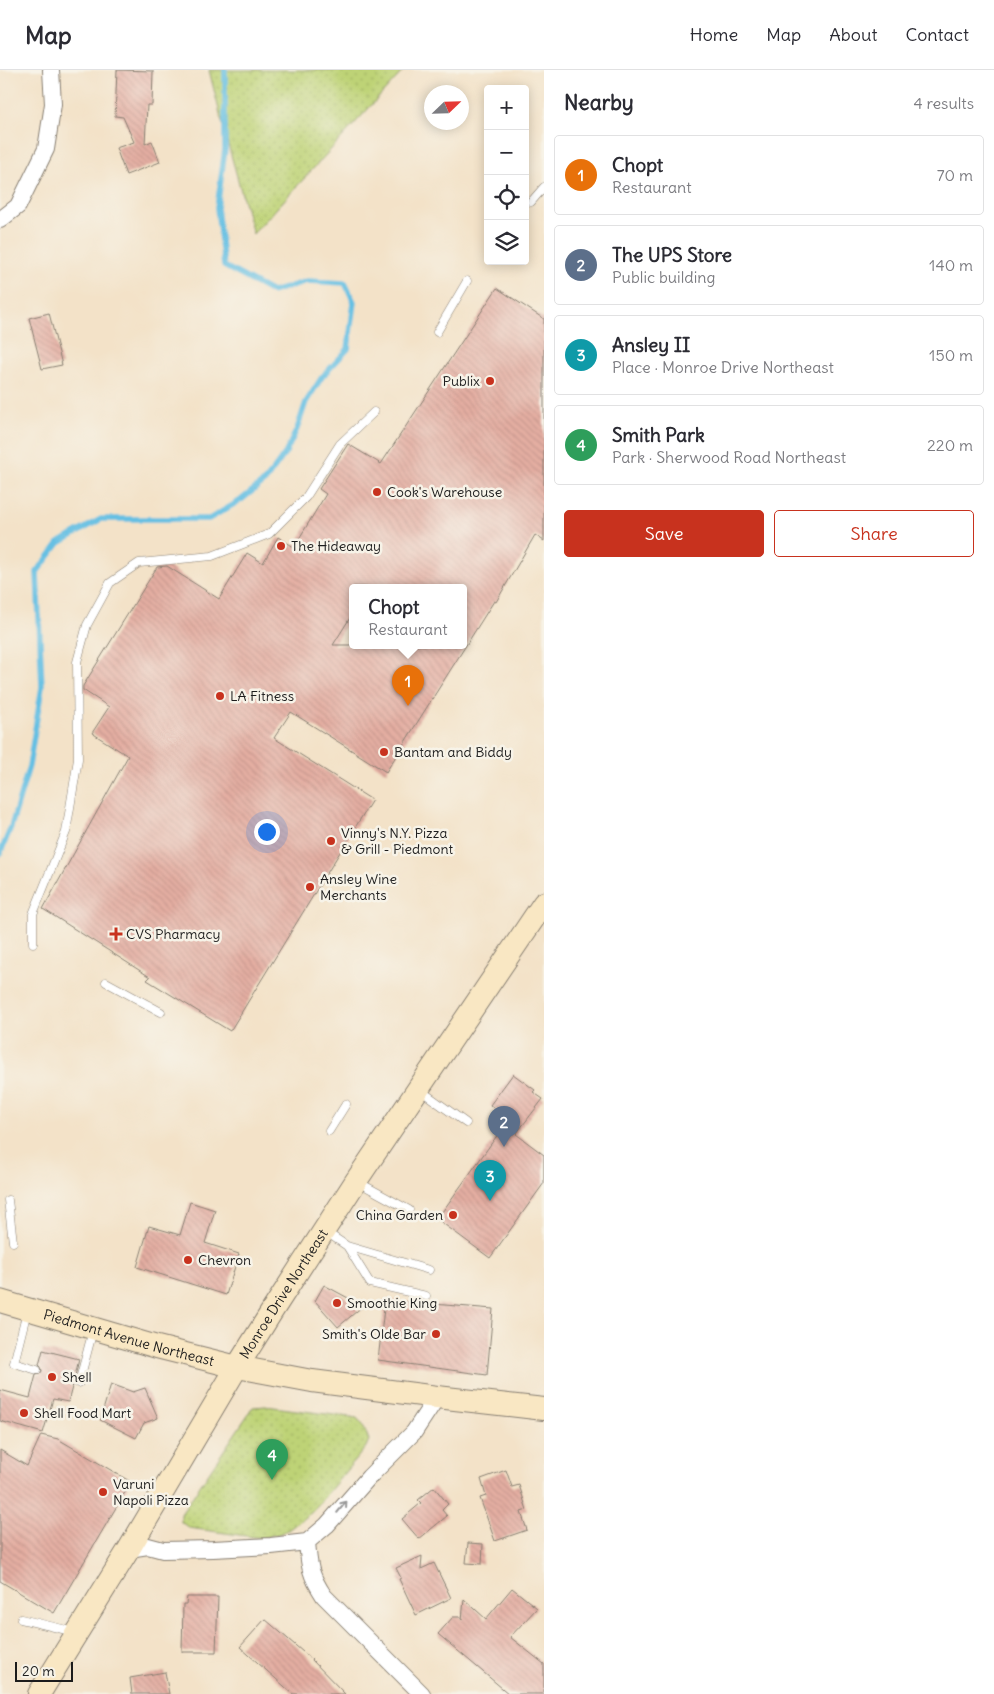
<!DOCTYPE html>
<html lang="en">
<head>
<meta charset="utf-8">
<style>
  body { margin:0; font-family:Delius,sans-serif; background:#f2f2f3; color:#2b2b33 }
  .controls { position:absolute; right:15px; top:15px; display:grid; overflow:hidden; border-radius:5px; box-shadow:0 2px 12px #0003 }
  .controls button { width:45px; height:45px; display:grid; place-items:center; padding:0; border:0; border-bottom:1px solid #e1e1e2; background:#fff; color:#2b2b33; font:25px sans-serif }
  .compass { position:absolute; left:424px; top:15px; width:45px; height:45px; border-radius:50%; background:#fff; box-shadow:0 2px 12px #0003; rotate:67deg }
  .scale { position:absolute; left:15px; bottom:12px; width:58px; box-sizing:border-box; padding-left:5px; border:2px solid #1c1c1c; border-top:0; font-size:14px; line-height:18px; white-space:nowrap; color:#1c1c1c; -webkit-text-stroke:4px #f7f3e8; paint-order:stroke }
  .you { position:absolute; left:266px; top:761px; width:18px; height:18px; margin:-12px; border:4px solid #fff; border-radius:50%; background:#1a73e8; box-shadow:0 0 0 8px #1a73e833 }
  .badge { display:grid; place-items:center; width:32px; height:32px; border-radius:50%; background:#c8321e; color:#fff; font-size:16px; font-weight:700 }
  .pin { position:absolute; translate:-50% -41px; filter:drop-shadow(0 1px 2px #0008) }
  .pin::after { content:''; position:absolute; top:26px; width:18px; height:15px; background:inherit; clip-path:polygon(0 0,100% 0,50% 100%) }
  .popup { position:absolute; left:349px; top:514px; width:118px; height:65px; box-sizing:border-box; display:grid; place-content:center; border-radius:5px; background:#fff; filter:drop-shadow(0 1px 4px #0005); font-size:16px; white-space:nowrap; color:#7c7c81 }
  .popup b { font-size:19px; color:#2b2b33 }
  .popup::after { content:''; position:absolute; left:50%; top:100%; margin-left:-10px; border:10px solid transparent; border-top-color:#fff }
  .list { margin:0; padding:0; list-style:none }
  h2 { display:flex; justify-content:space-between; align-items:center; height:65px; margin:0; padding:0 20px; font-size:21px }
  h2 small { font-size:16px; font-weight:400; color:#7c7c81 }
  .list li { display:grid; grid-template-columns:32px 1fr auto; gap:15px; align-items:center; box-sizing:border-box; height:80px; margin:0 10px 10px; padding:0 10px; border:1px solid #e1e1e2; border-radius:5px }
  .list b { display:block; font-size:19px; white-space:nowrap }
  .list p { margin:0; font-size:16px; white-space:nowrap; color:#7c7c81 }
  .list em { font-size:16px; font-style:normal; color:#7c7c81 }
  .actions { display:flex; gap:10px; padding:15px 20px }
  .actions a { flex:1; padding:11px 0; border:1px solid #c8321e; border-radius:5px; text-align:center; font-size:18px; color:#c8321e }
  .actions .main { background:#c8321e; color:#fff }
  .icon { flex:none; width:28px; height:28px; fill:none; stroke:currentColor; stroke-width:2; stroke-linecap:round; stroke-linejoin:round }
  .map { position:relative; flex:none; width:544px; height:1624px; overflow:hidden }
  header { display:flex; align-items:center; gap:30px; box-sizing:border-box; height:70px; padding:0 25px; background:#fff; border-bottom:1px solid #e1e1e2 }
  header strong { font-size:24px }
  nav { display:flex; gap:28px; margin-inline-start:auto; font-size:18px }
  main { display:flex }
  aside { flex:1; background:#fff }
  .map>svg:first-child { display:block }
  .green { fill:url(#green-dots); stroke:#6d7849 }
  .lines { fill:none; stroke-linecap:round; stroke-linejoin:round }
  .stream { stroke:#66c0e3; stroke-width:5.5 }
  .building { fill:url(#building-back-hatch); fill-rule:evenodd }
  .lane-casing { stroke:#887f72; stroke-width:9 }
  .street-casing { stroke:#887f72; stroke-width:18 }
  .secondary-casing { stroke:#887f72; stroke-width:24 }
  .lane { stroke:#fff; stroke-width:8 }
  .street { stroke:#fff; stroke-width:16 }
  .secondary { stroke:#f9e7c3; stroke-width:22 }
  .oneway { stroke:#999 }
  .poi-dot { fill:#c8321e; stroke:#f7f3e8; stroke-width:2 }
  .labels { text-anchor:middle; stroke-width:5; stroke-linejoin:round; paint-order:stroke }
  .poi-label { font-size:14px; fill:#1c1c1c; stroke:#f7f3e8; text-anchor:start }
  .street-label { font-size:14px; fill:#1c1c1c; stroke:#f7f3e8 }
</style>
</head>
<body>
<header>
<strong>Map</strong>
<nav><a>Home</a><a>Map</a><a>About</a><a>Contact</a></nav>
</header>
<main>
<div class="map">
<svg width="544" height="1624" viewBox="0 0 544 1624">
  <defs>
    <pattern id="green-dots" width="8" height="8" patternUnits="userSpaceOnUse" patternTransform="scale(1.25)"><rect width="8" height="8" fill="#bed376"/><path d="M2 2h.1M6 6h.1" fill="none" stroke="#a3b566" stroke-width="1.8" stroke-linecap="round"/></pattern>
    <pattern id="building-back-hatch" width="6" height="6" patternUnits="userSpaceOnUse" patternTransform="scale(1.25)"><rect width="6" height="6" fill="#e4aea2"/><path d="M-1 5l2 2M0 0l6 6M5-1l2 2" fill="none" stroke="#c3958b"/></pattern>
  </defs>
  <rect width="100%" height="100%" fill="#f7f3e8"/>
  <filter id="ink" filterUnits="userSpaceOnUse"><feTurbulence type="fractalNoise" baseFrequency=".02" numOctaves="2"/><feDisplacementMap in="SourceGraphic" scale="10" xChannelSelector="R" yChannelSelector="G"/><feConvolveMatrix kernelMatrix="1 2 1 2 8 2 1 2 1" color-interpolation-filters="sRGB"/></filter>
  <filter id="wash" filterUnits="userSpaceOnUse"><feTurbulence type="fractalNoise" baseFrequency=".0096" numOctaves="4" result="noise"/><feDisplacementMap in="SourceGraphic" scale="20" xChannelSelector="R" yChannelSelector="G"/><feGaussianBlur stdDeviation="1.12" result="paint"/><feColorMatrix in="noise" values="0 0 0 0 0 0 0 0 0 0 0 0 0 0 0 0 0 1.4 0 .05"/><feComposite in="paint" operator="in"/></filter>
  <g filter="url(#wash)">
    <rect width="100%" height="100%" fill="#f3e2c8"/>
    <!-- green -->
    <path class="green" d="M209 0H404L253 164 223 56Z
      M266 1336 357 1348 363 1355 369 1370 366 1377 312 1442 288 1460 279 1464 261 1468 189 1458 181 1452V1444L253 1337Z"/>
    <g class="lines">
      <!-- stream -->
      <path class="stream" d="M0 784 11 757 29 696 42 617 37 502 59 473 101 449H209L241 430 266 410 286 382 297 359 306 332 322 307 348 279 354 232 345 213 307 211 272 222 224 196 217 138 225 79V0"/>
    </g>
    <g id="blocks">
      <!-- building -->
      <path class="building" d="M117 0 153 1 152 35H147L145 74 152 71 160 92 126 105 116 78 134 72 123 47 115 46Z
        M497 218 544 249V471L535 465 496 532 494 531 386 702 291 642 274 668 372 730 230 961 147 910 150 907 43 839 128 686 92 663 109 637 83 620V616L157 497 167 496 219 529 247 483 263 493 278 467 294 477 326 424 319 419 348 374 381 394ZM353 517H463V575H333L353 543Z
        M49 243 62 295 42 299 29 248Z
        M513 1004 535 1020 533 1022 543 1029 516 1064 544 1085V1113L490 1188 437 1149 509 1049 490 1035Z
        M190 1132 215 1140 205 1173 239 1184 226 1225 137 1197 149 1156 180 1165Z
        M324 1215 363 1236 338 1257 315 1231Z
        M385 1230 493 1239 487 1305 378 1290Z
        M43 1280 79 1289 75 1306 70 1307 68 1310 69 1314 72 1317 68 1332 53 1329 43 1363 0 1351V1320L30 1328 36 1305 40 1304 42 1301 41 1297 39 1295Z
        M111 1314 133 1322 145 1318 158 1348 144 1353 136 1368 100 1350Z
        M41 1365 58 1369 131 1412 54 1543 0 1511V1380L27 1396Z
        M506 1400 512 1417 519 1415 527 1440 521 1442 527 1460 495 1471 480 1428 486 1426 481 1409Z
        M434 1417 448 1434 442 1440 447 1446 419 1469 402 1449 421 1433 418 1430Z
        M468 1473 483 1474 482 1494 466 1493Z
        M422 1486 421 1499 434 1493 451 1528 416 1545 399 1509 401 1508 396 1498Z
        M512 1518 537 1538 510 1567 544 1594V1624H509L438 1564 453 1547H460L462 1550 464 1529 486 1549Z
        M187 1527H218L216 1582H182L183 1534H186Z
        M265 1549 311 1589 345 1624H293L240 1577Z
        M165 1602 169 1624H132L130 1608Z"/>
    </g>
  </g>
  <g filter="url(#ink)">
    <use href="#blocks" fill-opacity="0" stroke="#887f72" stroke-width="1"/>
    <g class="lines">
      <defs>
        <path id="lane" d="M531 132 544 117
          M437 262 467 211
          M33 873V844L66 762 78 689 77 592 87 555 110 513 139 493 212 486 269 464 306 427 340 374 374 342
          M106 912 161 942
          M420 1020 466 1053
          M329 1061 346 1034
          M358 1112 409 1140
          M8 1130 13 1172
          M326 1162 347 1176 370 1213 426 1226
          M347 1176 429 1200
          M27 1241 14 1293 37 1300
          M73 1311 79 1313 93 1260
          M21 1549 75 1562"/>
        <path id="street" d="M0 150 18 136 46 79 53 34 51 0
          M307 1472C309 1496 310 1505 324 1526L422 1624
          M307 1472 327 1455 369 1407 414 1362 437 1327
          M129 1479 148 1476 163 1480 213 1479 271 1476 307 1472"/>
        <g id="secondary">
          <path id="s1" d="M0 1231 157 1277 237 1297 312 1311 437 1327 544 1339"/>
          <path id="s2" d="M39 1624 129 1479 237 1297 274 1238 356 1111 544 833"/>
        </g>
      </defs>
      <!-- lane casing -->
      <use href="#lane" class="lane-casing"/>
      <!-- street casing -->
      <use href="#street" class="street-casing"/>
      <!-- secondary casing -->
      <use href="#secondary" class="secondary-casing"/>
      <!-- lane -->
      <use href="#lane" class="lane"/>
      <!-- street -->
      <use href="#street" class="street"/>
      <!-- secondary -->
      <use href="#secondary" class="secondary"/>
    </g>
    <!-- one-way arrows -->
    <defs><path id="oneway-shaft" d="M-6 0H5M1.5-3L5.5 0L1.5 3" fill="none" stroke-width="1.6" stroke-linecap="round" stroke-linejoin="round" transform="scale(1.25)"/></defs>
    <use class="oneway" href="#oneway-shaft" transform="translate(342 1437) rotate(-50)"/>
  </g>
  <!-- markers -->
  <g class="poi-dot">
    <circle cx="490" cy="311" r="5"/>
    <circle cx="377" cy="422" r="5"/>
    <circle cx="281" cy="476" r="5"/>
    <circle cx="220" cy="626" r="5"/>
    <circle cx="384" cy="682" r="5"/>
    <circle cx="331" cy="771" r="5"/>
    <circle cx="310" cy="817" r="5"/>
    <path d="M113.5 856.5h5v5h5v5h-5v5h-5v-5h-5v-5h5z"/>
    <circle cx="453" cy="1145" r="5"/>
    <circle cx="188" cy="1190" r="5"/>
    <circle cx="337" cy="1233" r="5"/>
    <circle cx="436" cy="1264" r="5"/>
    <circle cx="52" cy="1307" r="5"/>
    <circle cx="24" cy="1343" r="5"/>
    <circle cx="103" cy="1422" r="5"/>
  </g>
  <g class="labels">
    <!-- poi labels -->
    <g class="poi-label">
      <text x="480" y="316" text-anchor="end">Publix</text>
      <text x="387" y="427">Cook's Warehouse</text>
      <text x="291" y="481">The Hideaway</text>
      <text x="230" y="631">LA Fitness</text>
      <text x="394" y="687">Bantam and Biddy</text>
      <text x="341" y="768">Vinny's N.Y. Pizza<tspan x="341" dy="16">&amp; Grill - Piedmont</tspan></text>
      <text x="320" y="814">Ansley Wine<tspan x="320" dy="16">Merchants</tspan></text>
      <text x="126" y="869">CVS Pharmacy</text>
      <text x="443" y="1150" text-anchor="end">China Garden</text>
      <text x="198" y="1195">Chevron</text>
      <text x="347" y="1238">Smoothie King</text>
      <text x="426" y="1269" text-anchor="end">Smith's Olde Bar</text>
      <text x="62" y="1312">Shell</text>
      <text x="34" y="1348">Shell Food Mart</text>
      <text x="113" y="1419">Varuni<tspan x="113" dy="16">Napoli Pizza</tspan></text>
    </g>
    <!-- street labels -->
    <g class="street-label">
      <text dy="5" stroke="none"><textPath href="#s2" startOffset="469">Monroe Drive Northeast</textPath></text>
      <text dy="5" stroke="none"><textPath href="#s1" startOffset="134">Piedmont Avenue Northeast</textPath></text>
    </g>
  </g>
</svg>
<div class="controls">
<button>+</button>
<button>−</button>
<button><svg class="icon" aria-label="locate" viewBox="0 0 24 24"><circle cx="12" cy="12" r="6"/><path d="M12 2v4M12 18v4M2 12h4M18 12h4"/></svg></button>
<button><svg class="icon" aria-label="layers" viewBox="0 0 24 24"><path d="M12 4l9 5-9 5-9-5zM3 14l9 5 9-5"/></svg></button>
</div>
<svg class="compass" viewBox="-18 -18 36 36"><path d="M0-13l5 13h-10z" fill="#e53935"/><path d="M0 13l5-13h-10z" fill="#7c7c81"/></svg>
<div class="scale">20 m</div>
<div class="you"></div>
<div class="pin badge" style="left:408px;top:636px;background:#e8710a">1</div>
<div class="popup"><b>Chopt</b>Restaurant</div>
<div class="pin badge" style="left:504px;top:1077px;background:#5c6f8a">2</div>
<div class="pin badge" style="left:490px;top:1131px;background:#0f9aa8">3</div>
<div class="pin badge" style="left:272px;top:1410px;background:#2e9e5b">4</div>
</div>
<aside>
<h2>Nearby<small>4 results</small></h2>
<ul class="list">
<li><span class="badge" style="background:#e8710a">1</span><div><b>Chopt</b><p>Restaurant</p></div><em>70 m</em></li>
<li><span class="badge" style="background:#5c6f8a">2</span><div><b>The UPS Store</b><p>Public building</p></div><em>140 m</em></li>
<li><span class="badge" style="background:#0f9aa8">3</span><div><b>Ansley II</b><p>Place · Monroe Drive Northeast</p></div><em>150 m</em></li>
<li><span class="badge" style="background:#2e9e5b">4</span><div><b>Smith Park</b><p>Park · Sherwood Road Northeast</p></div><em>220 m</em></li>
</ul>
<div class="actions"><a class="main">Save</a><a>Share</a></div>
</aside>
</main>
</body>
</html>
